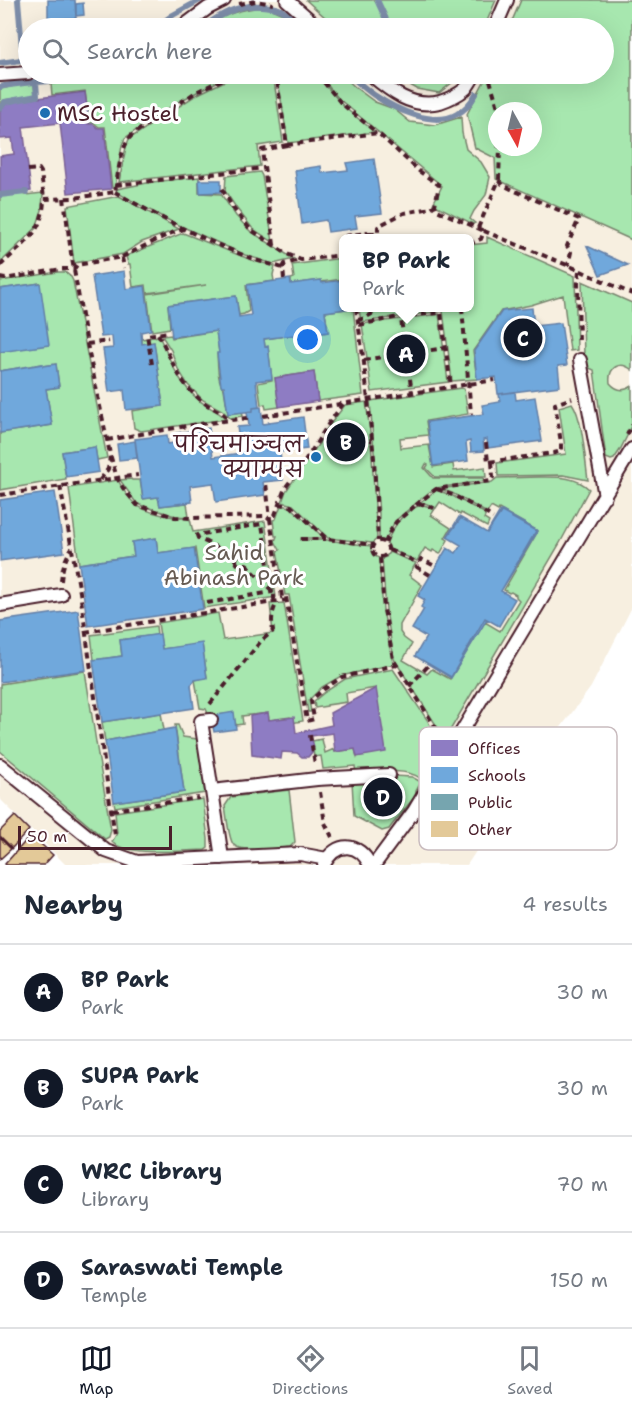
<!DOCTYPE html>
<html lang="en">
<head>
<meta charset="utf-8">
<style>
  body { margin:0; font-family:"Shantell Sans","Playpen Sans Deva",sans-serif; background:#f6f6f7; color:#1f2937 }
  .compass { position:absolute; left:488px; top:102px; width:54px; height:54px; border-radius:50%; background:#fff; box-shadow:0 6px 24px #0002; rotate:172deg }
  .scale { position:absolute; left:18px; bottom:15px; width:154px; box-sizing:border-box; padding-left:6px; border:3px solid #4a1f2b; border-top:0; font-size:16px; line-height:21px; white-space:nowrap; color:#4a1f2b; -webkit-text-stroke:4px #fff; paint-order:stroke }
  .you { position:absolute; left:308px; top:340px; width:21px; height:21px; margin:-15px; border:4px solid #fff; border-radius:50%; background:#1a73e8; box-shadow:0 0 0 9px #1a73e833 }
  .badge { display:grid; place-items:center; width:39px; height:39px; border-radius:50%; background:#111827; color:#fff; font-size:20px; font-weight:700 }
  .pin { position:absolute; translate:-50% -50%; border:3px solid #fff; box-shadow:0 2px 6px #0006 }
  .popup { position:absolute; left:339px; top:234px; width:135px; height:78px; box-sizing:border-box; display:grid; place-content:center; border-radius:9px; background:#fff; filter:drop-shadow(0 2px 4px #0005); font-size:20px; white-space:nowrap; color:#747a83 }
  .popup b { font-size:22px; color:#1f2937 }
  .popup::after { content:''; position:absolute; left:50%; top:100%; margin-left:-12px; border:12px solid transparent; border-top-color:#fff }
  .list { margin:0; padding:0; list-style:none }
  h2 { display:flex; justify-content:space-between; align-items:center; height:78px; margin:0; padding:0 24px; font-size:26px }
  h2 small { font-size:20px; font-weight:400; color:#747a83 }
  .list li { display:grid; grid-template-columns:39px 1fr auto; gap:18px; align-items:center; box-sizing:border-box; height:96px; padding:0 24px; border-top:2px solid #e0e1e3 }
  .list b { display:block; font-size:22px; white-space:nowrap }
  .list p { margin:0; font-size:20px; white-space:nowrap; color:#747a83 }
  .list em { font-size:20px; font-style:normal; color:#747a83 }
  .icon { flex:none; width:33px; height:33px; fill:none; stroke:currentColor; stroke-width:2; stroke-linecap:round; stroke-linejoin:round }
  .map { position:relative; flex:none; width:632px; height:865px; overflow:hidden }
  .search { position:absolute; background:#fff; box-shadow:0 6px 24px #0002; left:18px; right:18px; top:18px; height:66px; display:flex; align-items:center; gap:15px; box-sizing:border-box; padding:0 21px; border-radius:33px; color:#747a83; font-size:22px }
  .sheet { height:462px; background:#fff }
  nav { display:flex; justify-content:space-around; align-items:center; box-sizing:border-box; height:84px; border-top:2px solid #e0e1e3; background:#fff; font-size:16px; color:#747a83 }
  nav a { display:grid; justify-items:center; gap:3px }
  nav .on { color:#111827 }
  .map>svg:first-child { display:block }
  .built { fill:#f7efe0; fill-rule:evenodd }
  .green { fill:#a7e7af; stroke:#78836d; stroke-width:1.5; fill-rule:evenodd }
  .offices { fill:#8e7cc3; stroke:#7a6095; stroke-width:1.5 }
  .schools { fill:#6fa8dc; stroke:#647fa7; stroke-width:1.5 }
  .public { fill:#76a5af; stroke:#697d87; stroke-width:1.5 }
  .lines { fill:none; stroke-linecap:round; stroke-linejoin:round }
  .stream { stroke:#7b8ca8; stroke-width:6 }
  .building { fill:#e3c998; stroke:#4a1f2b; stroke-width:1.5 }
  .lane-casing { stroke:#4a1f2b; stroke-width:16 }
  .path { stroke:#4a1f2b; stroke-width:4; stroke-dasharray:6 4.5; stroke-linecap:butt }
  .lane { stroke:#fff; stroke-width:12 }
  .poi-dot { fill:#1f6fb2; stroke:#fff; stroke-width:2 }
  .labels { text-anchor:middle; stroke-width:6; stroke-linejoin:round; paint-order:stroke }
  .poi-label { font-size:22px; fill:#4a1f2b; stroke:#fff; text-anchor:start }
  .park-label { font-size:22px; fill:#665b53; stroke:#fff }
  .key { fill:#fff; stroke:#c9bcbf; stroke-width:1.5 }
  .key-label { font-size:16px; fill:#4a1f2b }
</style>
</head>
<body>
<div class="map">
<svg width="632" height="865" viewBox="0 0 632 865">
  <rect width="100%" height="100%" fill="#fff"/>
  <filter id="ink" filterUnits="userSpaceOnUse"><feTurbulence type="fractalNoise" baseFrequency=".0167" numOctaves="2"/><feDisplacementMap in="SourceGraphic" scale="12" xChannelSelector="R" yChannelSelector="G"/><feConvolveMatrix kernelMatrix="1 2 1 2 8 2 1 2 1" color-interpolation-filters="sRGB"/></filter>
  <g filter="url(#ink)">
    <!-- built -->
    <path class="built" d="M0 0H632V607L591 687 527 773 467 865H66L0 799ZM28 28H604V74H28ZM497 111H533V147H497ZM343 238H469V308H343Z"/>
    <!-- green -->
    <path class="green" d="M306 0H496L484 28H337Z
      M521 0H632V240L496 179 495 158 475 148 467 114 488 74H604V28H509ZM497 111H533V147H497Z
      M255 8H269L283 14 277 28H205C222 16 234 11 255 8Z
      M125 74H232L176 103 125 138 122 145 115 188H112L105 127H99L94 123H89L85 91 52 95 51 84 114 77Z
      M239 74H273L283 142 258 146 260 166 119 182 126 147 129 139 196 95Z
      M277 74H316L345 108 375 132 288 143Z
      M318 74H341L356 88 375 102 394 109 410 122 435 125 461 117 462 133 466 149 481 162 490 177 486 195 474 211 470 219 475 223 473 224 433 204 442 186 339 99Z
      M391 74H459L453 82 439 93 417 89Z
      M24 84H34L35 95 4 100 0 106V89Z
      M260 172 262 176 273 242 253 229 237 209 225 191 226 176Z
      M199 177V193L221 194 236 216 250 231 294 259 273 264 245 255 170 221 116 192 117 189 152 182Z
      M20 193 25 195 43 193 42 210 36 228 0 263V196Z
      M119 196 179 229 142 242 123 254 74 263 67 206Z
      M183 233 254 261 275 266 273 275 274 281 246 285 249 311 244 314 239 315 236 296 168 305 170 328 152 331 147 294 206 285 147 293 146 285 133 287 130 264H128L126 256Z
      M487 237 575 276 577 350 570 351 563 295 531 305 501 311 473 351 477 379 452 381 443 311 361 322 359 308H469V245L487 243Z
      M342 258 343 279 321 282V280L291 284V279L294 278 292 265Z
      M58 272H65L71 277 73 281 107 458 97 460 95 447 62 452 66 479 0 490V433L52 425 46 389 59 387 56 364 43 366 42 364 0 371V352L40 283 0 289V281Z
      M582 281 632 303V370C620 360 608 367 610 383 617 391 624 392 632 386V426L620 450 614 459 611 460 606 458 594 370 587 367 584 357Z
      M353 308 363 395 318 401 314 372 275 378 279 407 266 409 265 404 261 405 258 383 272 380 268 347H265L264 339 294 335 295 337 328 332 325 312Z
      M439 314 448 382 372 392 362 324Z
      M216 331 219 353 217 354C218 364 217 382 224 389L228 414 242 412 243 416 230 418 222 410 203 400 188 385 178 369 171 350 162 336 171 335 172 338Z
      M159 336C171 361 177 382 199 400 208 408 218 410 226 419L141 431 134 428 132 411 163 406 154 342 142 344V339Z
      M461 388 464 389 468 414 426 421 428 435 400 438 401 448 429 445 433 467 453 464 454 471 485 467 486 477H435L426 468 428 465 426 464 424 468 433 478H483L484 481 436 488 428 493 395 521 385 541 379 540V514L370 401Z
      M366 402 371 439 369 440H371L377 539 372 543 328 538 293 505 282 502 286 491 322 439H323L325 431 345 405Z
      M572 403C583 418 585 461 588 480L563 475 498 476 497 463 566 454 559 407Z
      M540 477C557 477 576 476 589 489L560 543 445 739 394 659 386 610 382 558 386 557 389 552 416 563 409 575 422 585 400 625V632L404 638 412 644 403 660 427 674 432 669 450 679 485 622 500 631 519 600 516 597V595L511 592 509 593 504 590 538 531 499 509 498 511 491 507 487 513 452 493 439 489 492 482 497 478Z
      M131 479 132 480H140L143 499 158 497 160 506 187 503 189 517 175 516 137 504 120 480Z
      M118 480C122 488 128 498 135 504 145 513 176 518 190 519L193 532 265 521 276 597 204 608 195 548 158 553 156 538 132 542 134 556 79 564 69 488Z
      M436 490 451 495 486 514 484 519 489 522 487 527 461 513 460 515 440 502 436 508 425 503 418 504Z
      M281 505 291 507 324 538H301V540H327L371 546C370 553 373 556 379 558L383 610 392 659 394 664 341 676 322 687 309 700 311 712H308L289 595H285L277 551 280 550 275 541 277 536H275L273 520 276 519Z
      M424 505 435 509 431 515 451 528 445 538 448 540 440 554 433 550 432 552 425 548 417 561 389 549 387 542C393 527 406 506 424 505Z
      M284 603 303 721 291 723 290 717 269 720 268 713 242 716 243 724 236 725 233 713 209 716 206 709 200 708 195 680 207 677 202 644 162 649 158 623 218 613 223 640 273 633 270 604Z
      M156 626 157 635 120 640 122 656 94 660 91 635Z
      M393 669 428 721 440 746 420 778C404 767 374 773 356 774L355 766 323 769 321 756 314 757 312 741 322 739 325 753 334 749 335 752 355 749 357 757 376 688 346 693 347 702 327 705V706L315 708 314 701 325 692 345 679Z
      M85 671 98 755 111 830 109 837 105 839 0 751V684Z
      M161 713 164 730 105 741 102 722Z
      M175 725H178L183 737 197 739 205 793 115 807 114 802 184 792Z
      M393 776 412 777 421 782 416 791V795L392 825 389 829 382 831 354 816 352 781 371 779 375 808 394 805C397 797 393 787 391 778Z
      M289 790 295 842 290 847C279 848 240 854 233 844 228 836 227 816 225 806L231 797Z
      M203 799 208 839V848L205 850C184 850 127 857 112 842L117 833 115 812Z"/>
    <!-- offices -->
    <path class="offices" d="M85 92 89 122H87L88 124H93L98 128H104L111 189 68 193 60 123 23 127 31 191 0 194V156L14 154 12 138 0 139V110L6 102Z
      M314 372 318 401 279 407 275 378Z
      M376 688 386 752 357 757 355 749 335 752 333 733 311 736 314 747 312 752 308 757H302L297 753 282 752 281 759 252 755 250 716 268 713 269 720 294 717 296 733 332 725 330 713Z"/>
    <!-- schools -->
    <path class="schools" d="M48 0H75L76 18 48 19Z
      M83 3 84 15 76 16V4Z
      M374 159 382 213 355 216 357 228 328 232 326 220 302 224 295 170 321 166 322 173 348 170 346 163Z
      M199 180H221V192L200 193Z
      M587 246 628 265 600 275Z
      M124 271 126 289 145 286 151 330 141 332 142 344 154 342 163 406 126 410 124 390 109 392 103 349 113 348 112 336 101 337 92 276Z
      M290 279 291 284 321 280 322 283 343 280V308H353L325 312 328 332 294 337V335L264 339 265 347 268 346 272 379 256 381 259 407 253 408V411L228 414 224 386H221L217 353H219L216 331 172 337 168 305 236 296 239 317 251 315 247 285Z
      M40 283 49 345 0 352V289Z
      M532 308 534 326 561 323 567 365 558 366 560 386 498 394 496 377 477 379 474 351 502 311Z
      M43 364V366L56 364 59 387 46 389 52 425 0 433V371Z
      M515 392 516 400 535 397 542 441 488 448 487 439 483 440 484 451 471 452 470 441 466 442 468 461 433 466 427 422 484 414 482 405 500 402 499 394Z
      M261 407 263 424 270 423 269 422 303 417 307 449 280 452 283 480 263 482 265 495 216 502 213 483 190 486 192 502 160 506 158 497 143 499 135 439 167 435 168 444 178 442 176 433 209 428 213 457 241 453 237 427 249 426 247 412 253 411V408Z
      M135 441 137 458 119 460 117 444Z
      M95 447 99 472 66 477 62 452Z
      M55 492 64 552 0 561V500Z
      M500 511 536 531 501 591 515 599 499 626 485 618 451 677 415 656 426 637 412 629 424 609 421 607 425 600 418 596 447 548 456 553 461 545 447 537 459 517 487 533Z
      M502 511 538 531 501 591 515 599 499 626 487 619 451 678 415 656 426 637 412 629 424 609 421 607 425 600 418 596 447 548 456 553 461 545 447 537 461 518 487 533Z
      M156 538 158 553 194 548 203 609 88 626 79 564 134 556 132 542Z
      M78 610 86 670 0 682V621Z
      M160 634 162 649 202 643 207 678 195 680 191 685 194 708 102 722 93 660 122 656 120 640Z
      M234 712 236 729 214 732 211 716Z
      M175 728 184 792 114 802 105 741Z"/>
    <!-- public -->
    <path class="public" d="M392 776 394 805 375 807 373 778Z"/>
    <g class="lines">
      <!-- stream -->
      <path class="stream" d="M18 0 23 60
        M377 0 390 28
        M155 28 173 15 200 0
        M202 28C220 15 238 4 262 6 269 7 275 7 281 10 289 15 296 22 303 28
        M0 63 28 59
        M348 74C357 81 365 89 374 95 395 109 433 128 457 114 465 110 472 101 476 94
        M0 87C38 78 79 83 117 74
        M0 108 5 102 37 96 36 82
        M0 195 26 192"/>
    </g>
    <!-- building -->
    <path class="building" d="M15 816 29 830 12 848 0 836V831Z
      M31 835 53 855 44 865H6L5 864Z
      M0 838 11 849 0 859Z"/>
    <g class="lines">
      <defs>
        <path id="lane" d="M287 0 319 28
          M181 28 208 8 224 0
          M495 28 507 0
          M370 74C390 91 412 109 440 102 449 99 458 95 465 89 469 85 472 78 475 74
          M0 75 28 73
          M580 360 605 496
          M0 605 61 595
          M211 720 201 721 212 791
          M0 765 106 851 137 862 300 854 327 859
          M222 858 212 791 317 779 389 775
          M324 864C336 841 359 842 370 865
          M374 865 414 811 632 449"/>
      </defs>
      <!-- lane casing -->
      <use href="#lane" class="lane-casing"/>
      <!-- path -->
      <path class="path" d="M239 4 256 1 273 4
        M281 28 285 18
        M317 74 341 103 377 133
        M43 80 97 74
        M490 80 499 111
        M287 145 378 133 419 171 439 185 435 205 437 210 484 231
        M28 170 39 169 41 172 44 199
        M499 180 503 185 513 190 579 219 567 246 571 252 568 266
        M116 185 264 168
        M222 189 233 208 250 229 287 254 301 260 343 255
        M115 192C158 217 202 239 248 257 259 262 271 264 283 268
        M64 198 71 253 87 344 110 454 117 478 123 488 137 505 175 517 190 518 266 516 270 519 266 483
        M478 228 499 180 500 147
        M345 236 366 233 373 234
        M372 238 373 234 378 233V227L380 225 404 213 431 208 435 205
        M469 244 481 239 484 231 579 270 632 294
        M274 245 262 150 287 145 276 74
        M122 257 169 234 184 229
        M0 266C23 243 43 235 44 199L74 198 115 192C118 174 120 146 133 134L196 92 234 74
        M579 271 578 283 579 344
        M0 278 5 279 61 269H74L77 265 122 257 124 268
        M284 279 283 268 285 264 300 260
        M356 308 364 363 374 458 378 541
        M462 308 471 414
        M358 320 365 318 382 308
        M359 325 403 316 441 313 451 387
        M158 334C169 353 176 376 192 392 196 396 201 401 206 404 215 410 223 411 229 421
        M87 344 109 341
        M401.5 353a4.5 4.5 0 1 1 9 0a4.5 4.5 0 1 1-9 0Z
        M405 349 401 319 406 308
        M410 353 446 348
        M407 358 412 393
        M364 360 401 354
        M152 364 147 335 170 332
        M343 404 329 423 304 463 285 488 275 515 270 519 282 597H286L307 721 314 719 311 700 324 689 342 677 396 665
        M263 416 495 380
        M627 435 632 425
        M107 440 192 425 248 418
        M359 441 372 440
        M486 443 488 462 554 453 561 451V443L555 404 572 398
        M100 480 108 469 110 457
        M60 486 80 592 111 810 115 835 114 838
        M437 489C457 496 475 506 493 518
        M0 495 138 475
        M279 504 291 506 327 539 373 545
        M416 505 436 489 491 481 493 477 492 461
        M301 539H326
        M372 549a8 8 0 1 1 16 0a8 8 0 1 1-16 0Z
        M385 543 389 533 396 522 416 505 424 504 436 509
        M389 550 419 563
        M236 560a6 6 0 1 1 12 0a6 6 0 1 1-12 0Z
        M380 558 384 610 393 659 442 738
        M246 564 274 593V599L282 597
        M430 575 417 567 421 559 435 566
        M61 581C62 569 65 558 72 548
        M207 603 272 592 262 524 197 535 198 538 237 558
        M85 632 286 600
        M409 686 429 665
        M210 704 261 641 273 631C271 619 272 612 277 602
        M310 735 315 764
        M320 792 325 823 332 837
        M112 810 199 798"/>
      <!-- lane -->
      <use href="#lane" class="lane"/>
    </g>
  </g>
  <!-- markers -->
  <g class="poi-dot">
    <circle cx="45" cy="113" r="6"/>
    <circle cx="316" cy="457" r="6"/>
  </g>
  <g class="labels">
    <!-- poi labels -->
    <g class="poi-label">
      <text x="57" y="121">MSC Hostel</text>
      <text x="304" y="452" text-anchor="end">पश्‍चिमाञ्‍चल<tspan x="304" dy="25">क्याम्पस</tspan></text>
    </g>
    <!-- park labels -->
    <g class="park-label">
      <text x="234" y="560">Sahid<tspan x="234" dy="25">Abinash Park</tspan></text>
    </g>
  </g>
  <!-- legend -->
  <rect x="419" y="727" width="198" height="123" rx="9" class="key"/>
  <rect x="431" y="740" width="27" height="16" fill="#8e7cc3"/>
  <rect x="431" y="767" width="27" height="16" fill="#6fa8dc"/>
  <rect x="431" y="794" width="27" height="16" fill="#76a5af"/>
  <rect x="431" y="821" width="27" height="16" fill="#e3c998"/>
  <g class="key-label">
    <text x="468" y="754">Offices</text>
    <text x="468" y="781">Schools</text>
    <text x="468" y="808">Public</text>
    <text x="468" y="835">Other</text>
  </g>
</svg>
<svg class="compass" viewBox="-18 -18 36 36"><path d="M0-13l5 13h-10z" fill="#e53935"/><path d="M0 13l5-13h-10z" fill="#747a83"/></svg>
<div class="scale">50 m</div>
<div class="you"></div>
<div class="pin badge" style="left:406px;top:354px">A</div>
<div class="popup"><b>BP Park</b>Park</div>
<div class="pin badge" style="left:346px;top:442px">B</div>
<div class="pin badge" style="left:523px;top:338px">C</div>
<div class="pin badge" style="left:383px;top:797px">D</div>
<div class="search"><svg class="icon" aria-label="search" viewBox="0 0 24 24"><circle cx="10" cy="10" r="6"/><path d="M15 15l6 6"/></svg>Search here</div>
</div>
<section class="sheet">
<h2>Nearby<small>4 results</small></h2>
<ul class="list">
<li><span class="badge">A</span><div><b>BP Park</b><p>Park</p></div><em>30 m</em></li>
<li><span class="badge">B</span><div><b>SUPA Park</b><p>Park</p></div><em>30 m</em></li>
<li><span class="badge">C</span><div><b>WRC Library</b><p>Library</p></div><em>70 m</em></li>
<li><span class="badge">D</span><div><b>Saraswati Temple</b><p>Temple</p></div><em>150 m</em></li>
</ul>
</section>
<nav>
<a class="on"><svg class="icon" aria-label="map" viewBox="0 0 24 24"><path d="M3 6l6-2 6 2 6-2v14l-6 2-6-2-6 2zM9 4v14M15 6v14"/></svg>Map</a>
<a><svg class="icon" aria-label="directions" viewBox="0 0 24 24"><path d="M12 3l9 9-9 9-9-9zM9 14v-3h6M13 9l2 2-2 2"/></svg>Directions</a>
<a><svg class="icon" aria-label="saved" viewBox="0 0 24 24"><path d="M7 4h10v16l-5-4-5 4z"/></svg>Saved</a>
</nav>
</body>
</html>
